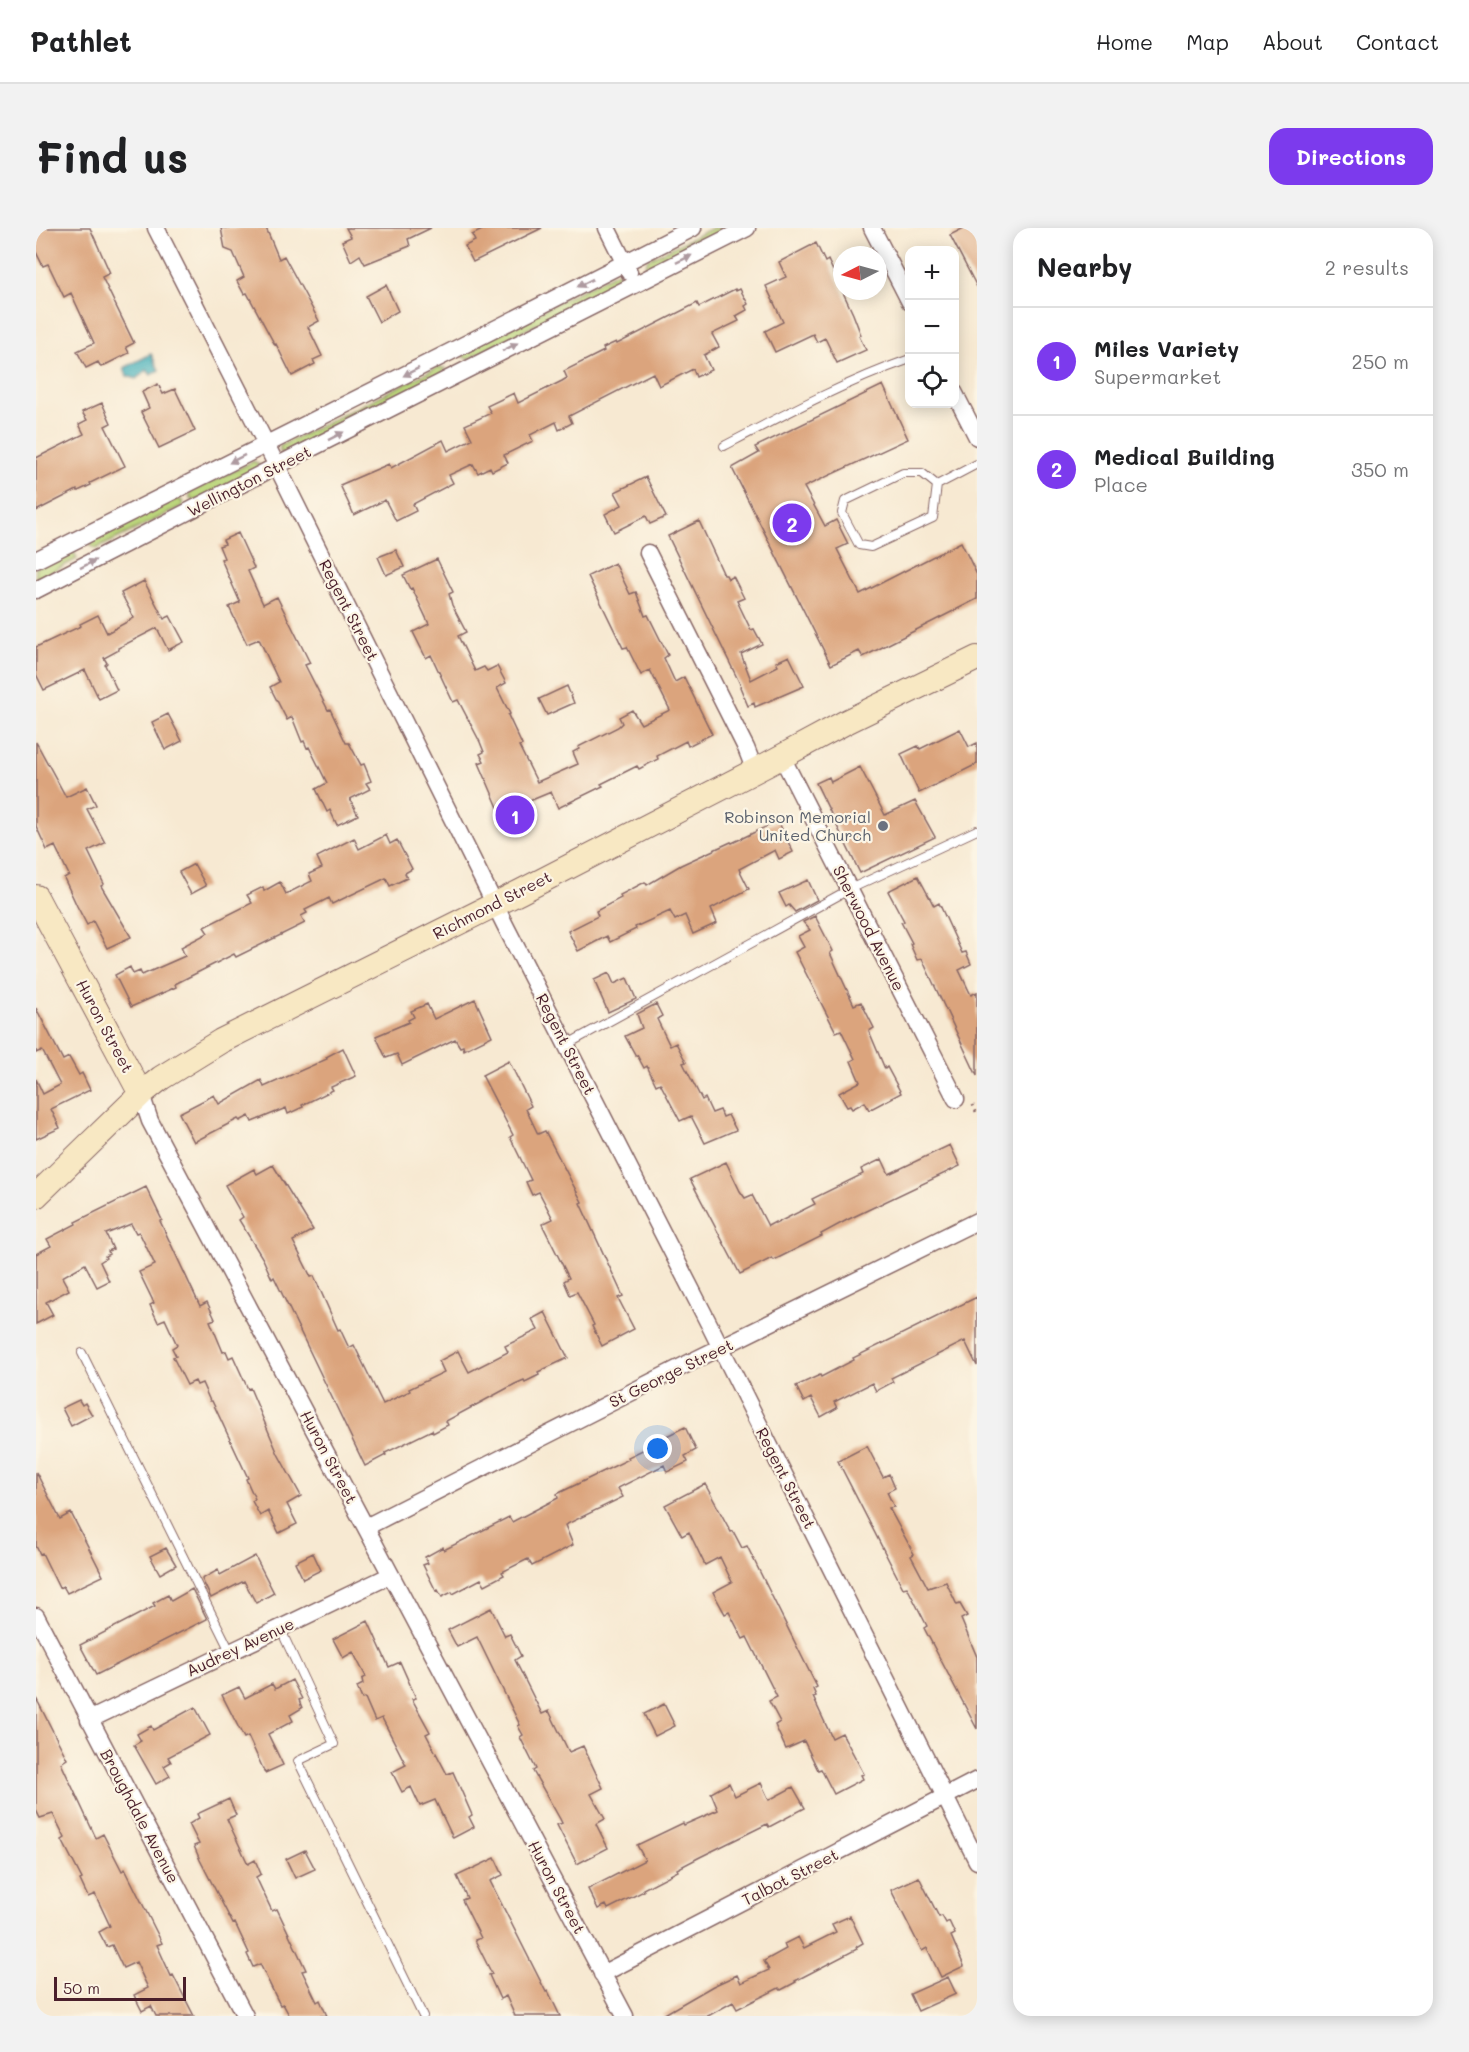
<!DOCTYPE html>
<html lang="en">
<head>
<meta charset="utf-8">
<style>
  body { margin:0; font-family:Mali,sans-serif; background:#f2f2f2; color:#202124 }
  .controls { position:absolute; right:18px; top:18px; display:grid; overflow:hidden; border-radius:12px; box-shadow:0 3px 15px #0003 }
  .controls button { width:54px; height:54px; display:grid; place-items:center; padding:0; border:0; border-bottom:2px solid #e0e0e0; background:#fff; color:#202124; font:30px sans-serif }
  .compass { position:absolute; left:797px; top:18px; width:54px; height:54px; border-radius:50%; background:#fff; box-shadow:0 3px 15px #0003; rotate:264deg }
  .scale { position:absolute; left:18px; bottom:15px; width:132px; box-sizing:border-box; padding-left:6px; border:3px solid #4a1f2b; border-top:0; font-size:16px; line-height:21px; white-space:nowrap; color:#4a1f2b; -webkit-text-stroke:4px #fcf5e5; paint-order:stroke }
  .you { position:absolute; left:622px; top:1221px; width:21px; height:21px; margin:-15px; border:4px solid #fff; border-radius:50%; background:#1a73e8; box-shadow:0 0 0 9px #1a73e833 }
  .badge { display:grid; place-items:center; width:39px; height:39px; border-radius:50%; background:#7c3aed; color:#fff; font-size:20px; font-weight:700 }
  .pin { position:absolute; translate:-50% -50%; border:3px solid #fff; box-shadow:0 2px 6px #0006 }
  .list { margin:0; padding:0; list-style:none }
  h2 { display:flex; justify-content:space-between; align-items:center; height:78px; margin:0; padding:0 24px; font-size:26px }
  h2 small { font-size:20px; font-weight:400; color:#757577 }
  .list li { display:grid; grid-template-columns:39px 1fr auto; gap:18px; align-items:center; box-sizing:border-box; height:108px; padding:0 24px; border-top:2px solid #e0e0e0 }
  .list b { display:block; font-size:22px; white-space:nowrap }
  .list p { margin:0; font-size:20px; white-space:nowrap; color:#757577 }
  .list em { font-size:20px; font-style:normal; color:#757577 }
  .icon { flex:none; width:33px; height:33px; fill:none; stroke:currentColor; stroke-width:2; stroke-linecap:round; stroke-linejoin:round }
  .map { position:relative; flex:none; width:941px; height:1788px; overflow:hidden; border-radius:18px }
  header { display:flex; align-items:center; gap:36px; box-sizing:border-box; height:84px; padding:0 30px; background:#fff; border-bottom:2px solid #e0e0e0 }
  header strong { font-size:28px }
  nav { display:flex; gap:33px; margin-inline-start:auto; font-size:21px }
  .intro { display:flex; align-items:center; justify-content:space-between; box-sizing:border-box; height:144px; padding:0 36px }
  h1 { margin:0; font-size:42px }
  .button { padding:15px 27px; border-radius:18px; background:#7c3aed; color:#fff; font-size:21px; font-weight:700 }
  main { display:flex; gap:36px; padding:0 36px }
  aside { flex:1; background:#fff; border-radius:18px; box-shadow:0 3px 15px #0003 }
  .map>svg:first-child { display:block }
  .green { fill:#bbd67b; stroke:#827a53; stroke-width:1.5 }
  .water { fill:#3dadb9; stroke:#446672; stroke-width:1.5 }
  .building { fill:#dba47d }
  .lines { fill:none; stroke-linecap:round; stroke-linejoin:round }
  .lane-casing { stroke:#876665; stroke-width:10 }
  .street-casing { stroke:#876665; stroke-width:19 }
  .secondary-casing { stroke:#876665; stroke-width:26 }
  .path { stroke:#876665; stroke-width:3; stroke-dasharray:1.5 4.5; stroke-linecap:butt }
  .lane { stroke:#fff; stroke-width:8 }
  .street { stroke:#fff; stroke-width:16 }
  .secondary { stroke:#f8e8c3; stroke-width:24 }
  .oneway { fill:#ae9aa0 }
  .worship-dot { fill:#6b7280; stroke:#fcf5e5; stroke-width:2 }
  .labels { text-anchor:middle; stroke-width:4.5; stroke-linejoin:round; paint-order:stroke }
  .street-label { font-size:16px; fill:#4a1f2b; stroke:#fcf5e5 }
  .worship-label { font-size:16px; fill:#5b616d; stroke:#fcf5e5; text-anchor:end }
</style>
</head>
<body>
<header>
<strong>Pathlet</strong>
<nav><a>Home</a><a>Map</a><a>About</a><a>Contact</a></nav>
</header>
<div class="intro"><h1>Find us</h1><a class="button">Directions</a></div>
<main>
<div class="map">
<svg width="941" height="1788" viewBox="0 0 941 1788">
  <rect width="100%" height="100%" fill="#fcf5e5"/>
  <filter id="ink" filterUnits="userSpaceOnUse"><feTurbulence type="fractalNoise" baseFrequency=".0167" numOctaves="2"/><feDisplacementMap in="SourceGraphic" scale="12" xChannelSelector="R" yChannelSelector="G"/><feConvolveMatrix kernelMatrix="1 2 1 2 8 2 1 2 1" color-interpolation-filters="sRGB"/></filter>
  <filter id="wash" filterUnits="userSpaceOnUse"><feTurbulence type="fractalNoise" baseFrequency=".008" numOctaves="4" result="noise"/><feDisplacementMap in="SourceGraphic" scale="24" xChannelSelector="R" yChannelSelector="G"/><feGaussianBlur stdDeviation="1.35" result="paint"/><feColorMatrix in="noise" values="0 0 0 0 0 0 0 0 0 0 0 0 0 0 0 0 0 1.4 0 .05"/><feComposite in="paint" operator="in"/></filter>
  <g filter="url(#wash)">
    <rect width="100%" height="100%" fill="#f7e9d2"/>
    <!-- green -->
    <path class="green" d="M677 0H697L620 38H609L612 31Z
      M581 44 586 53 432 131 427 129V123Z
      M402 139 409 140 407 146 251 227 244 224V218Z
      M218 233 223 237 220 243 160 273 154 271V264Z
      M141 270 146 273 147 278 60 321 54 317 56 311Z
      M37 322 41 331 0 352V340Z"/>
    <!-- water -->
    <path class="water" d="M115 126 123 142 115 147 111 142 100 151 91 148 88 140Z"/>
    <g id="blocks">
      <!-- building -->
      <path class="building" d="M0 0H54L74 45 66 49 98 115 90 119 93 125 65 139 62 134 50 140 41 123 58 115 35 65 28 69 12 36 7 38 0 24Z
        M185 0H230L243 31 248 28 283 93 272 99 286 128 277 132 279 136 256 148 240 116 239 117 211 65 208 66 201 53 208 49 197 24 189 21Z
        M310 0H395L372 11 374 18 329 36 324 27 315 33 306 13 315 9Z
        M450 0H506L437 34 429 18 439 13 436 7Z
        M928 0H941V59L914 7Z
        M780 15 789 34 792 32 817 86 825 107 823 108 830 122 801 135 789 110 781 114 777 106 739 124 729 103 747 94 730 58 750 49 743 34Z
        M350 57 362 83 343 94 330 68Z
        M699 61 700 63 704 61 712 76 709 78 711 82 700 88 703 93 676 106 683 119 668 127 675 142 660 149 657 141 623 158 617 145 533 188 536 195 523 202 520 194 494 207 497 213 468 227 472 235 456 243 454 239 442 245 437 236 413 247 417 255 377 276 380 283 360 293 349 272 318 287 304 257 353 236 355 240 407 212 412 223 436 211 429 197 455 185 451 178 478 165 482 175 526 153 531 150 528 143 568 123 567 120 580 114 581 116 661 75 663 79Z
        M122 156 127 166 139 161 159 203 123 220 105 184 113 180 106 164Z
        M847 157 872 211 768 259 789 298 800 292 812 316 801 321 824 366 925 314 941 347V371L827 429 823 423 795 437 696 240 723 225 719 219Z
        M66 175 75 195 69 198 89 238 54 255 55 257 42 263 41 262 0 283V230L48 206 43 196 51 192 46 184Z
        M610 249 630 289 614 296 610 288 578 304 569 286 586 277 579 264Z
        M663 293 688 347H690L692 351 697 348 708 370 701 373 715 402 718 401 726 416 705 426 715 452 742 438 740 434 753 428 768 458 719 479 718 475 712 478 704 459 705 458 632 308Z
        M202 305 218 340 212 343 227 376 241 369 274 435 269 437 292 482 294 481 310 515H313L325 537 328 536 335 553 330 555 334 561 314 571 322 587 301 597 294 582 291 584 280 561 291 555 273 519 271 520 268 513 266 514 256 489 251 492 234 459 243 454 223 411 211 416 193 379 204 374 185 331 188 330 183 318 189 316 187 312Z
        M360 322 368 339 350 347 342 329Z
        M401 331 417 364 413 366 416 377 430 404 422 408 439 443 448 439 451 443 461 438 470 455 461 460 474 486 472 487 486 517 483 518 501 554 542 536 537 524 543 521 542 519 582 499 586 495 583 489 596 482 605 496 634 482 614 442 605 447 591 419 587 420 552 348 579 335 594 366 600 364 609 388 612 387 632 427 628 430 639 454 648 449 676 506 652 518 650 513 621 528 622 531 603 541 601 538 565 556 567 558 522 580 515 564 491 574 495 586 470 598 443 535 448 533 444 526 448 524 444 514 422 472 417 474 395 427 390 430 377 404 393 396 376 360 374 361 367 347Z
        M108 353 128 391 134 388 148 414 132 422 121 400 82 420 83 422 68 430 71 435 69 437 81 462 63 471 49 442 8 462 0 446V419L45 398 44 396 62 387 71 405 98 390 85 365Z
        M531 458 538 475 511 487 503 471Z
        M132 486 146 513 129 522 116 494Z
        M924 501 933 519 941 515V536L883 565 865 526 882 518 884 521Z
        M0 514 30 569 51 559 60 577 51 581 69 615 52 623 68 656 65 658 95 709 71 720 57 693 51 697 41 678 28 650 33 647 19 618 11 622 0 598Z
        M824 539 849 587 879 573 899 609 824 645 780 555 793 549 795 554Z
        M742 593 757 624 743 631 739 622 703 641 713 661 675 681 681 695 657 706 649 687 639 692 634 683 599 699 600 701 574 714 571 708 542 723 532 703 562 688 560 683 585 670 584 667 609 654 611 657 645 637 695 614 696 615Z
        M350 607 354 616 361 612 376 641 369 645 371 650 354 658 350 650 296 676 293 670 269 682 271 685 265 688 269 695 200 729 198 726 139 756 140 759 95 779 79 747 94 739 97 746 104 743 106 747 149 728 145 719 172 705 168 699 216 675 211 667 227 659 228 663 244 654 250 666 276 653 273 646 286 640 281 629 318 610 323 621Z
        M158 636 170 658 155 666 143 644Z
        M882 648 898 678 903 675 926 725 930 724 935 736 923 742 935 767 941 764V848L886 731 881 732 874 716 876 715 865 694 868 693 852 663Z
        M772 652 781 672 759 684 753 677 750 679 743 665Z
        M779 688 797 723 794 725 818 777 825 774 838 800 833 803 849 841 851 839 865 865 833 882 829 874 816 881 814 878 811 879 803 865 824 854 815 833 819 831 805 802 800 804 759 724 768 719 762 708 774 702 767 694Z
        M573 745 578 756 591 750 600 771 572 784 558 752Z
        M439 771 456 808 428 822 427 818 424 819 419 811 366 837 361 826 350 830 340 808 373 794 372 792 378 789 375 783 391 776 398 791Z
        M620 776 626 788 621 791 634 818 640 815 650 834 647 835 666 872 669 870 676 885 684 882 687 889 692 887 700 902 669 915 655 888 644 893 624 855 620 857 611 838 608 840 601 827 600 828 589 808 606 800 601 786Z
        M0 780 27 832 33 829 43 847 46 845 54 862 15 881 24 900 0 911V851L7 866 24 857 6 822 0 825Z
        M307 820 320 848 295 859 297 862 266 877 267 879 252 886 250 880 216 894 213 888 204 893 202 891 158 914 143 885 178 867 183 876 225 852 228 859 291 831 290 829Z
        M473 833 495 878 490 881 502 906 509 903 546 974 544 975 587 1068 582 1070 598 1101 566 1118 556 1098 558 1097 541 1064 534 1067 528 1053 533 1050 506 996 517 991 503 964 496 967 490 954 495 952 474 909 477 907 446 847Z
        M914 917 924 938 811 992 785 1006 786 1008 738 1032 736 1030 704 1046 654 951 690 934 704 963 709 970 716 967 732 998 739 994V996L779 976 776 971 827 946 825 941 846 931 853 946Z
        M237 937 277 1002 257 1013 275 1049 278 1048 302 1102 304 1101 313 1120 318 1117 347 1176 374 1163 373 1161 408 1144 403 1133 422 1123 433 1144 472 1124 469 1118 502 1102 496 1091 509 1084 532 1130 502 1144 503 1147 489 1154 488 1152 479 1156 410 1193 412 1197 397 1205 396 1202 349 1225 350 1227 329 1238 238 1049 236 1051 227 1031 203 992 207 989 189 957 218 941 221 946Z
        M110 959 126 992 124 993 164 1078 171 1074 179 1091 174 1093 187 1124 190 1123 193 1130 197 1128 212 1161 214 1160 242 1226 265 1268 251 1276 261 1296 243 1305 232 1283 224 1288 216 1273 219 1271 210 1251 212 1250 176 1173H174L166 1155 161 1157 159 1153 151 1157 137 1129 140 1128 136 1120 141 1117 129 1091 122 1094 114 1077 118 1075 103 1044 119 1037 103 1004 100 1005 95 996 70 1006 77 1021 72 1023 73 1026 69 1028 70 1030 64 1034 73 1053 61 1059 49 1036 26 1049 33 1062 10 1074 17 1087 0 1096V1026L15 1018 11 1011 40 996 39 994Z
        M941 1069V1138L929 1113 855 1150 857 1154 840 1163 836 1155 798 1174 801 1180 785 1189 775 1170 768 1174 760 1158 784 1147 785 1149 818 1132 817 1130Z
        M43 1172 46 1177 49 1175 56 1187 35 1198 26 1180Z
        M649 1199 660 1222 649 1228 652 1234 631 1244 628 1237 582 1260 587 1269 529 1297 537 1317 496 1338 492 1331 466 1344 468 1347 449 1357 445 1351 417 1366 416 1364 406 1369 402 1362 400 1363 387 1337 392 1335 389 1329 407 1319 408 1322 473 1289 476 1294 522 1270 521 1266 593 1231 592 1229 617 1217 616 1215Z
        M831 1218 847 1249 853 1246 859 1260 851 1264 858 1279 853 1280 878 1326 875 1328 892 1360 910 1354 921 1377 924 1376 931 1388 925 1391 941 1429V1501L888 1400 891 1398 871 1359 867 1360 802 1233Z
        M0 1244 24 1291 35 1285 67 1348 31 1365 27 1358 23 1360 6 1325 4 1326 0 1318Z
        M669 1256 695 1304 697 1303 706 1320 711 1318 781 1459 777 1461 780 1468 777 1469 796 1510 806 1505 828 1546 825 1547 827 1551 798 1566 785 1541 782 1542 768 1513 750 1521 739 1497 744 1494 733 1473 741 1469 711 1409 707 1411 693 1384 689 1386 677 1364 696 1354 684 1329 669 1337 653 1304 646 1308 629 1277Z
        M130 1320 140 1337 124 1346 114 1328Z
        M277 1325 285 1342 267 1351 259 1334Z
        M219 1328 238 1365 220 1375 208 1353 175 1370 166 1351 182 1342 184 1347Z
        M156 1361 171 1391 60 1447 44 1417 119 1378 117 1375 132 1367 135 1373Z
        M455 1380 469 1408 474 1406 485 1428 479 1432 506 1486 513 1483 533 1524 547 1518 567 1560 555 1566 569 1591 560 1596 572 1620 541 1636 521 1597 526 1595 524 1591 497 1543 500 1541 484 1509 487 1507 482 1498 484 1497 441 1409 421 1419 412 1402Z
        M332 1393 353 1439 364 1434 380 1470 376 1471 394 1504 390 1506 411 1546 417 1544 436 1587 433 1589 438 1599 417 1610 399 1572 384 1578 375 1559 366 1564 356 1544 370 1537 346 1490 339 1493 329 1470 326 1471 321 1459 327 1456 326 1451 330 1449 317 1424 307 1430 297 1411Z
        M256 1452 266 1471 263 1472 266 1480 254 1487 257 1493 232 1506 247 1537 229 1545 212 1508 208 1510 186 1467 203 1459 209 1470 236 1456 239 1461Z
        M0 1470 31 1531 25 1535 60 1610 67 1606 86 1643 89 1641 126 1715 121 1717 135 1748 137 1747 158 1788H120L115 1778 106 1783 98 1767 112 1760 100 1734 87 1740 76 1717 71 1719 63 1704 74 1698 59 1666 52 1669 44 1652 46 1651 26 1612 29 1610 17 1586 4 1590 0 1582Z
        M628 1476 639 1498 619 1508 608 1486Z
        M159 1479 174 1507 132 1529 135 1534 128 1538 134 1548 120 1556 98 1517 105 1513 101 1506 115 1498 117 1502Z
        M693 1555 699 1568 725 1555 733 1572 757 1559 769 1580 733 1599 731 1596 664 1629 641 1641 642 1643 607 1661 608 1663 572 1681 570 1677 562 1681 552 1661 609 1632 601 1617 647 1595 648 1597 682 1582 675 1565Z
        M193 1571 200 1587 191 1591 212 1636 219 1632 225 1646 220 1649 236 1683 241 1681 270 1742 266 1743 281 1774 284 1772 291 1788H251L253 1787 247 1776 244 1777 224 1736 217 1739 211 1726 213 1725 199 1695 197 1696 164 1632 158 1618 163 1616 153 1596 163 1590 161 1586Z
        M269 1622 279 1641 259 1650 250 1631Z
        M459 1630 467 1647 454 1653 510 1764 512 1763 524 1788H479L470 1768 464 1771 453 1747 456 1746 439 1712 445 1710 426 1672 431 1670 421 1648Z
        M883 1649 903 1689 906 1688 910 1695 913 1693 919 1706 915 1708 928 1738 905 1749 891 1720 886 1723 855 1662Z
        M814 1688 827 1715 820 1719 821 1721 759 1753 760 1754 745 1762 743 1760 701 1781 697 1774 672 1788H625L677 1758 701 1747 705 1755 733 1742 728 1733 750 1721 748 1716 762 1709 768 1720 800 1704 796 1696Z
        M912 1749 920 1766 882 1783 874 1766Z"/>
    </g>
  </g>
  <g filter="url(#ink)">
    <use href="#blocks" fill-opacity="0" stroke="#876665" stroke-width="1.5"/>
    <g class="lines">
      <defs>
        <path id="lane" d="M688 218C749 186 809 154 874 131
          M867 245H886L901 257 897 290 835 319 823 317 806 285 809 273Z
          M901 257 941 236
          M530 817 814 661 941 602
          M46 1125 194 1423
          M244 1400 298 1516 262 1533 387 1788"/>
        <path id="street" d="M120 0 230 216 469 697 673 1096 941 1633
          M571 0 593 44
          M836 0 874 74
          M918 164 941 209
          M612 325 710 520 719 543
          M0 332 414 124 657 0
          M0 362 256 230 711 0
          M746 529 920 871
          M105 866 114 893 589 1788
          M330 1299 657 1133 941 993
          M0 1388 209 1788
          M53 1492 355 1347
          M566 1746 941 1552"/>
        <path id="secondary" d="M0 669 105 866
          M0 968 105 866 125 850 185 813 484 664 732 536 810 494 941 430"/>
      </defs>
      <!-- lane casing -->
      <use href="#lane" class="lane-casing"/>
      <!-- street casing -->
      <use href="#street" class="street-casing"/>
      <!-- secondary casing -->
      <use href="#secondary" class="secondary-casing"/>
      <!-- path -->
      <path class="path" d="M937 877 941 886"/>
      <!-- lane -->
      <use href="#lane" class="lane"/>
      <!-- street -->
      <use href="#street" class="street"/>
      <!-- secondary -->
      <use href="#secondary" class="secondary"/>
    </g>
    <!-- one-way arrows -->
    <defs><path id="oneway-solid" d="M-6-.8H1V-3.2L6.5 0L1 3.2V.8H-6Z" transform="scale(1.5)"/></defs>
    <g class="oneway">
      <use href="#oneway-solid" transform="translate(648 31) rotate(-26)"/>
      <use href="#oneway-solid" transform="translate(549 55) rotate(153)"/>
      <use href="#oneway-solid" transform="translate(474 119) rotate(-27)"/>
      <use href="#oneway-solid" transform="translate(375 144) rotate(153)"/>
      <use href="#oneway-solid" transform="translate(300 208) rotate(-27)"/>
      <use href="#oneway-solid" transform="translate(201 231) rotate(153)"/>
      <use href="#oneway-solid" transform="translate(52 336) rotate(-27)"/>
    </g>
  </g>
  <!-- markers -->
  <circle class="worship-dot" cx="847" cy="598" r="6"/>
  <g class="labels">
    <!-- street labels -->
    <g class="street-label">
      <text transform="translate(213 253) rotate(-27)" y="6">Wellington Street</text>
      <text transform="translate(313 382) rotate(63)" y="6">Regent Street</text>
      <text transform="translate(456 677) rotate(-27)" y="6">Richmond Street</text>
      <text transform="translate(833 700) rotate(63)" y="6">Sherwood Avenue</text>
      <text transform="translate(69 798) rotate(62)" y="6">Huron Street</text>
      <text transform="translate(530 816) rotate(63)" y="6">Regent Street</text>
      <text transform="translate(635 1145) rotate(-26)" y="6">St George Street</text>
      <text transform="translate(293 1229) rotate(62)" y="6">Huron Street</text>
      <text transform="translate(750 1250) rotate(63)" y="6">Regent Street</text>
      <text transform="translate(204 1419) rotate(-25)" y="6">Audrey Avenue</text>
      <text transform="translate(104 1588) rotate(62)" y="6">Broughdale Avenue</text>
      <text transform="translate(754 1649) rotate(-27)" y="6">Talbot Street</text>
      <text transform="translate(521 1659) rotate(62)" y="6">Huron Street</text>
    </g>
    <!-- worship labels -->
    <g class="worship-label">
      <text x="835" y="595">Robinson Memorial<tspan x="835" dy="18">United Church</tspan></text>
    </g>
  </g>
</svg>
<div class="controls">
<button>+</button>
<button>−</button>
<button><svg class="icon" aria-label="locate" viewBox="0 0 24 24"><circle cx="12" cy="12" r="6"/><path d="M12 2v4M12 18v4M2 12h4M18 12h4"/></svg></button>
</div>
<svg class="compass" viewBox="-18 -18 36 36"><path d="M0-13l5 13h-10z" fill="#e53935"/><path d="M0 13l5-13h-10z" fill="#757577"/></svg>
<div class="scale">50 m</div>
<div class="you"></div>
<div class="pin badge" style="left:479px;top:587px">1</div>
<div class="pin badge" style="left:756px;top:295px">2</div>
</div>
<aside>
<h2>Nearby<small>2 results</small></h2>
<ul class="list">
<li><span class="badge">1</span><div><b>Miles Variety</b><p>Supermarket</p></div><em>250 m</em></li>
<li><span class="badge">2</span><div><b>Medical Building</b><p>Place</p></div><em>350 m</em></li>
</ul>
</aside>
</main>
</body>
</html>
